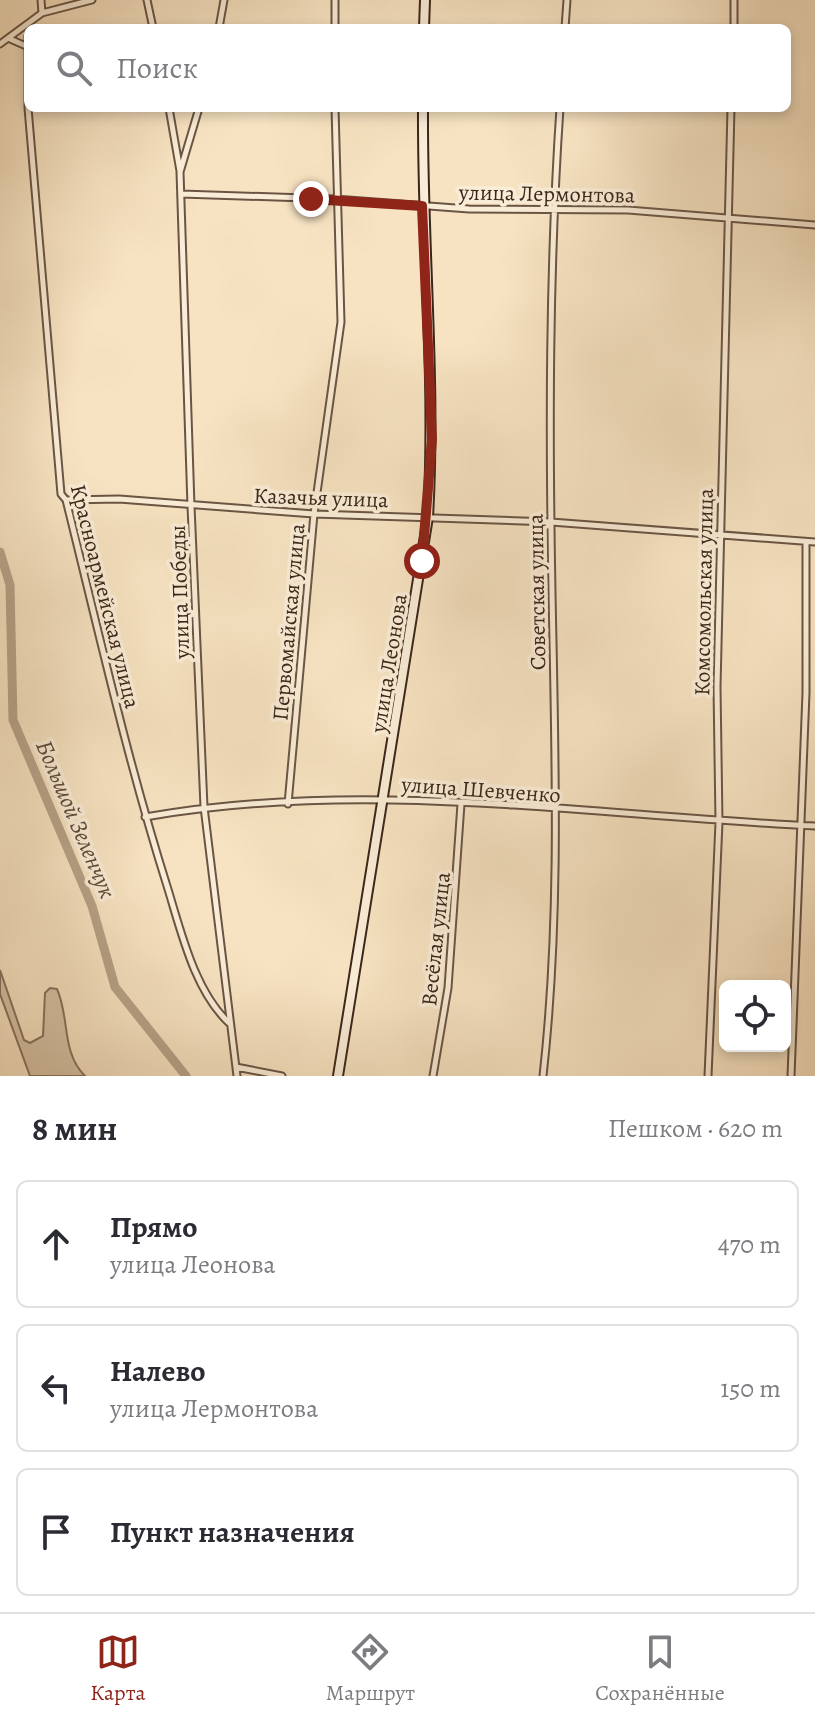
<!DOCTYPE html>
<html lang="ru">
<head>
<meta charset="utf-8">
<style>
  body { margin:0; font-family:Alegreya,serif; background:#f2f2f3; color:#2b2b33 }
  .controls { position:absolute; right:24px; bottom:24px; display:grid; overflow:hidden; border-radius:12px; box-shadow:0 4px 12px #0003 }
  .controls button { width:72px; height:72px; display:grid; place-items:center; padding:0; border:0; border-bottom:2px solid #e1e1e2; background:#fff; color:#2b2b33; font:40px sans-serif }
  .stop { position:absolute; width:24px; height:24px; margin:-18px; border:6px solid #8f2418; border-radius:50%; background:#fff }
  .stop.end { background:#8f2418; border-color:#fff; box-shadow:0 2px 8px #0008 }
  .list { margin:0; padding:0; list-style:none }
  h2 { display:flex; justify-content:space-between; align-items:center; height:104px; margin:0; padding:0 32px; font-size:34px }
  h2 small { font-size:26px; font-weight:400; color:#7c7c81 }
  .list li { display:grid; grid-template-columns:52px 1fr auto; gap:24px; align-items:center; box-sizing:border-box; height:128px; margin:0 16px 16px; padding:0 16px; border:2px solid #e1e1e2; border-radius:12px }
  .list b { display:block; font-size:30px; white-space:nowrap }
  .list p { margin:0; font-size:26px; white-space:nowrap; color:#7c7c81 }
  .list em { font-size:26px; font-style:normal; color:#7c7c81 }
  .icon { flex:none; width:44px; height:44px; fill:none; stroke:currentColor; stroke-width:2; stroke-linecap:round; stroke-linejoin:round }
  .map { position:relative; flex:none; width:815px; height:1076px; overflow:hidden }
  .search { position:absolute; background:#fff; box-shadow:0 4px 12px #0003; left:24px; right:24px; top:24px; height:88px; display:flex; align-items:center; gap:20px; box-sizing:border-box; padding:0 28px; border-radius:12px; color:#7c7c81; font-size:30px }
  .sheet { height:536px; background:#fff }
  nav { display:flex; justify-content:space-around; align-items:center; box-sizing:border-box; height:112px; border-top:2px solid #e1e1e2; background:#fff; font-size:22px; color:#7c7c81 }
  nav a { display:grid; justify-items:center; gap:4px }
  nav .on { color:#8f2418 }
  .map>svg:first-child { display:block }
  .green { fill:#d7c3a6; stroke:#897460; stroke-width:2 }
  .lines { fill:none; stroke-linecap:round; stroke-linejoin:round }
  .river { stroke:#b7a389; stroke-width:9 }
  .minor-casing { stroke:#6a5545; stroke-width:9 }
  .secondary-casing { stroke:#3b261b; stroke-width:12 }
  .minor { stroke:#faedd7; stroke-width:5 }
  .secondary { stroke:#faedd7; stroke-width:8 }
  .route { stroke:#8f2418; stroke-width:10 }
  .labels { text-anchor:middle; stroke-width:7; stroke-linejoin:round; paint-order:stroke }
  .street-label { font-size:22px; fill:#3b261b; stroke:#faedd7 }
  .water-label { font-size:24px; font-style:italic; fill:#604c3c; stroke:#faedd7 }
</style>
</head>
<body>
<div class="map">
<svg width="815" height="1076" viewBox="0 0 815 1076">
  <rect width="100%" height="100%" fill="#f7e3c2"/>
  <filter id="stains"><feTurbulence type="fractalNoise" baseFrequency=".0025" numOctaves="4"/><feColorMatrix values="0 0 0 0 .2 0 0 0 0 .09 0 0 0 0 .02 0 0 0 .5 -.17"/></filter>
  <radialGradient id="worn" r=".72"><stop offset=".6" stop-color="#630" stop-opacity="0"/><stop offset="1" stop-color="#630" stop-opacity=".3"/></radialGradient>
  <!-- green -->
  <path class="green" d="M0 970 24 1040 30 1043 43 1036 45 993 50 988 57 989C70 1018 61 1052 85 1076H30L0 994Z"/>
  <g class="lines">
    <!-- river -->
    <path class="river" d="M0 552 10 585 13 720 92 906 115 987 186 1076"/>
    <defs>
      <path id="minor" d="M41 0 42 13
        M147 0 153 28
        M335 0V28
        M219 28 224 0
        M565 28 567 0
        M734 28V0
        M28 36V106
        M10 39 26 46
        M0 44 42 13 92 0
        M28 108 61 494 66 500C98 629 127 759 167 886 181 931 194 990 229 1023
        M169 108 180 171
        M199 108 180 172 191 506 204 807 237 1076
        M181 194 335 199 469 209 628 210 815 225
        M66 500 119 499 314 514 551 522 815 542
        M288 804 314 514 341 322 335 108
        M145 817C366 778 593 816 815 826
        M236 1067 282 1076
        M433 1076 448 988 461 804
        M543 1076C561 916 555 753 552 592 549 431 549 269 560 108
        M708 1076 719 822 717 687 731 108
        M791 1076 806 693V542"/>
      <path id="secondary" d="M424 28 425 0
        M338 1076 428 517C436 381 422 244 423 108"/>
    </defs>
    <!-- minor casing -->
    <use href="#minor" class="minor-casing"/>
    <!-- secondary casing -->
    <use href="#secondary" class="secondary-casing"/>
    <!-- minor -->
    <use href="#minor" class="minor"/>
    <!-- secondary -->
    <use href="#secondary" class="secondary"/>
  </g>
  <g class="lines">
    <!-- route -->
    <path class="route" d="M311 199 422 206 432 439 422 561"/>
  </g>
  <g class="labels">
    <!-- street labels -->
    <g class="street-label">
      <text transform="translate(547 193) rotate(1)" y="8">улица Лермонтова</text>
      <text transform="translate(321 497) rotate(2)" y="8">Казачья улица</text>
      <text transform="translate(179 592) rotate(-92)" y="8">улица Победы</text>
      <text transform="translate(536 592) rotate(-91)" y="8">Советская улица</text>
      <text transform="translate(703 592) rotate(-89)" y="8">Комсомольская улица</text>
      <text transform="translate(106 596) rotate(76)" y="8">Красноармейская улица</text>
      <text transform="translate(288 622) rotate(-85)" y="8">Первомайская улица</text>
      <text transform="translate(388 663) rotate(-81)" y="8">улица Леонова</text>
      <text transform="translate(481 789) rotate(4)" y="8">улица Шевченко</text>
      <text transform="translate(435 939) rotate(-84)" y="8">Весёлая улица</text>
    </g>
    <!-- water labels -->
    <g class="water-label">
      <text transform="translate(76 819) rotate(67)" y="8">Большой Зеленчук</text>
    </g>
  </g>
  <rect width="100%" height="100%" filter="url(#stains)"/>
  <rect width="100%" height="100%" fill="url(#worn)"/>
</svg>
<div class="controls">
<button><svg class="icon" aria-label="locate" viewBox="0 0 24 24"><circle cx="12" cy="12" r="6"/><path d="M12 2v4M12 18v4M2 12h4M18 12h4"/></svg></button>
</div>
<div class="stop" style="left:422px;top:561px"></div>
<div class="stop end" style="left:311px;top:199px"></div>
<div class="search"><svg class="icon" aria-label="search" viewBox="0 0 24 24"><circle cx="10" cy="10" r="6"/><path d="M15 15l6 6"/></svg>Поиск</div>
</div>
<section class="sheet">
<h2>8 мин<small>Пешком · 620 m</small></h2>
<ul class="list">
<li><svg class="icon" aria-label="ahead" viewBox="0 0 24 24"><path d="M12 20V5M6 11l6-6 6 6"/></svg><div><b>Прямо</b><p>улица Леонова</p></div><em>470 m</em></li>
<li><svg class="icon" aria-label="left" viewBox="0 0 24 24"><path d="M17 20v-9H6M10 6l-5 5 5 5"/></svg><div><b>Налево</b><p>улица Лермонтова</p></div><em>150 m</em></li>
<li><svg class="icon" aria-label="arrive" viewBox="0 0 24 24"><path d="M6 21V4h12l-3 4 3 4H6"/></svg><div><b>Пункт назначения</b></div></li>
</ul>
</section>
<nav>
<a class="on"><svg class="icon" aria-label="map" viewBox="0 0 24 24"><path d="M3 6l6-2 6 2 6-2v14l-6 2-6-2-6 2zM9 4v14M15 6v14"/></svg>Карта</a>
<a><svg class="icon" aria-label="directions" viewBox="0 0 24 24"><path d="M12 3l9 9-9 9-9-9zM9 14v-3h6M13 9l2 2-2 2"/></svg>Маршрут</a>
<a><svg class="icon" aria-label="saved" viewBox="0 0 24 24"><path d="M7 4h10v16l-5-4-5 4z"/></svg>Сохранённые</a>
</nav>
</body>
</html>
